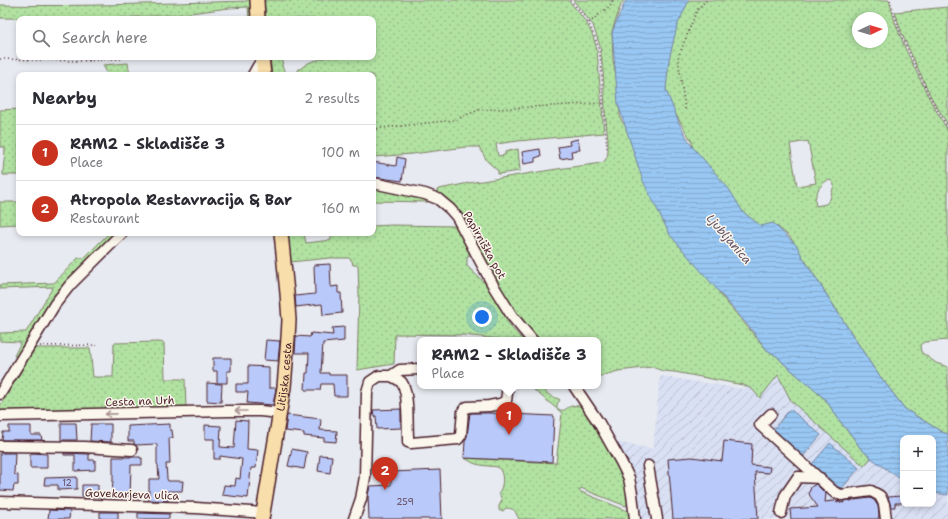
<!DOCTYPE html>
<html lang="en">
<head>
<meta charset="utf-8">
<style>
  body { margin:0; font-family:"Shantell Sans",sans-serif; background:#f7f7f7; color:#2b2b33 }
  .controls { position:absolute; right:12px; bottom:12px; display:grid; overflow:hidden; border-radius:8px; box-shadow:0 2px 6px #0003 }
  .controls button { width:36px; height:36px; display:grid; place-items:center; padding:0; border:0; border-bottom:1px solid #e1e1e2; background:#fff; color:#2b2b33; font:20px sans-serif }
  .compass { position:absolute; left:852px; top:12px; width:36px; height:36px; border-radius:50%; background:#fff; box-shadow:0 2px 6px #0003; rotate:86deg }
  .you { position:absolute; left:482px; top:317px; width:14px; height:14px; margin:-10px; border:3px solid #fff; border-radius:50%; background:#1a73e8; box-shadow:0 0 0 6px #1a73e833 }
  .badge { display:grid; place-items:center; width:26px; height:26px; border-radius:50%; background:#c8321e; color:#fff; font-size:13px; font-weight:700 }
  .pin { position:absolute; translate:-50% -33px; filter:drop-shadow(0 1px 2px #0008) }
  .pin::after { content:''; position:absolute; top:21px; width:14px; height:12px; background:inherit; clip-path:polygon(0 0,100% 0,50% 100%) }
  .popup { position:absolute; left:417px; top:337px; width:184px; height:52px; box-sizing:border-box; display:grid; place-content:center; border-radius:8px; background:#fff; filter:drop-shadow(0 1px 3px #0005); font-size:13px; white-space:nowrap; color:#7c7c81 }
  .popup b { font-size:15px; color:#2b2b33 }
  .popup::after { content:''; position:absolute; left:50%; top:100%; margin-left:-8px; border:8px solid transparent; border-top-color:#fff }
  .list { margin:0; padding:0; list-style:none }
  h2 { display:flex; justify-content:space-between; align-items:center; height:52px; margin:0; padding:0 16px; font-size:17px }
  h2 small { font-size:13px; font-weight:400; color:#7c7c81 }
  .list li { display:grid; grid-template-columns:26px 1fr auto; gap:12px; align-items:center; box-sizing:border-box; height:56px; padding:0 16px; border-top:1px solid #e1e1e2 }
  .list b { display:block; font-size:15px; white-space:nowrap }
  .list p { margin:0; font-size:13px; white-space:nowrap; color:#7c7c81 }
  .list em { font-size:13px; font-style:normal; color:#7c7c81 }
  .icon { flex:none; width:22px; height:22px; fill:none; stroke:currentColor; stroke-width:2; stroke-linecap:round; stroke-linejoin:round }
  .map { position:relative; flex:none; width:948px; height:519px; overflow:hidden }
  .search { position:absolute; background:#fff; box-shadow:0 2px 6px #0003; left:16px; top:16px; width:360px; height:44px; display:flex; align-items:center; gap:10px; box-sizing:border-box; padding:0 14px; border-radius:8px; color:#7c7c81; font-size:15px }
  .panel { position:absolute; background:#fff; box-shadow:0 2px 6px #0003; left:16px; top:72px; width:360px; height:164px; border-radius:8px }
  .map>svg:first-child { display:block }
  .industrial { fill:url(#industrial-furrows) }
  .grass { fill:url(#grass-dots); stroke:#7e8066; fill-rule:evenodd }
  .water { fill:url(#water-rules); stroke:#7884a2 }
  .building { fill:#b9cafa; stroke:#4a1f2b }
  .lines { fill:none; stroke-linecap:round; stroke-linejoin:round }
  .minor-casing { stroke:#4a1f2b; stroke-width:13 }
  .major-casing { stroke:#4a1f2b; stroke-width:16 }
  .path { stroke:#4a1f2b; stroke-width:1.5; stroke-dasharray:1 3; stroke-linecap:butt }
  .minor { stroke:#fbf7ec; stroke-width:10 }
  .major { stroke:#f8deab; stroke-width:13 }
  .oneway { stroke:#ab9695 }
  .labels { text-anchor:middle; stroke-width:3; stroke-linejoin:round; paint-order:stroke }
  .number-label { font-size:9px; fill:#664a5f }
  .street-label { font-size:11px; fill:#4a1f2b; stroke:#fbf7ec }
  .water-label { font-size:12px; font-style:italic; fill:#615167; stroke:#fbf7ec }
</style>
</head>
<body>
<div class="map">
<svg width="948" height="519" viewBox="0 0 948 519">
  <defs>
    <pattern id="industrial-furrows" width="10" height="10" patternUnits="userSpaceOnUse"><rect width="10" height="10" fill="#d9e0f3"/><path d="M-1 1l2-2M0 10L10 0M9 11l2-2" fill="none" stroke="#bcc0d0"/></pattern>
    <pattern id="grass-dots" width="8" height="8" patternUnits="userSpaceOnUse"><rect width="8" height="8" fill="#b1e2a2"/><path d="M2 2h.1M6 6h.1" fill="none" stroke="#9ac18c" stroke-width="1.8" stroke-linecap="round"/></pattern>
    <pattern id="water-rules" width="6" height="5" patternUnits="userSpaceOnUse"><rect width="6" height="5" fill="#97c7f2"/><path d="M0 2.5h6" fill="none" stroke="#84aad0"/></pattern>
  </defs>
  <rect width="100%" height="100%" fill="#e7eaf0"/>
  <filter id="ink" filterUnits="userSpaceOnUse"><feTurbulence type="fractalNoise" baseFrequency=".025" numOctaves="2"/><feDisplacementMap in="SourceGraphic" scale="8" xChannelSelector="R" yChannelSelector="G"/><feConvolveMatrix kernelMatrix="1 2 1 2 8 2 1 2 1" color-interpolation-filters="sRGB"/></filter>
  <g filter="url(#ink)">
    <!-- industrial -->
    <path class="industrial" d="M778 357 852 436 861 449 871 458 903 481V504H933V493L948 495V519H639L635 477 616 442 653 449 660 376 744 389Z"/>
    <!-- grass -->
    <path class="grass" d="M247 0H250L252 19H249L248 7 229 8 175 15 114 18V19L0 18V5C82 7 165 3 247 1Z
      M264 0H568C583 17 593 29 597 51L604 133 518 141 496 144 498 156 505 155V152L518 149 520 171 498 174V171L487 161 479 147H466L412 154 373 157V75H298V70C303 67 307 63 313 61 318 60 321 59 326 57H373V19H266Z
      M573 0H624L621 5 612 31 613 61 619 91 620 116 622 122 630 129 710 277 722 297 767 350 778 357 783 363 825 399 842 424 852 436 861 449 871 458 864 466 791 401 778 375 760 398 752 389 743 385 675 372 663 371 652 367 618 371 598 377V340H540L514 309 499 286 486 260 458 212 450 202 437 193V190L439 189 474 182 482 181 557 169 595 164 604 162 607 157 608 152V140L605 110 603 70 600 46 593 25Z
      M688 0H889L895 22 905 48 930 100 948 131V340L924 342 920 345 921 352 936 363 948 367V434L942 432 905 409 873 367 790 237 779 228 773 223C770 224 764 226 761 226 751 226 702 163 693 152L692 142 675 113 667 96 665 83 668 44ZM858 18H882V42H858ZM808 141 816 183 797 186 790 144ZM828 180 832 181 834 185 830 199 826 204 816 206C813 196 819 185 828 180Z
      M948 7V125L931 97 909 49 902 34 895 12Z
      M270 57H283L282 66 286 75H272Z
      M128 63 130 75H108L103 65Z
      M19 109V175H3C3 165 5 157 5 147H0V110Z
      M373 188C392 193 411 194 429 200L428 202 373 201Z
      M0 202H19V224L0 225Z
      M392 225 457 226C462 235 469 246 469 256H467V266L490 288 510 326 520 337 524 340H500L499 339 463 335 395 334 394 364 357 370 359 295 358 265H353L352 261 349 258H330L290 262 286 234 304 233 306 243 331 240V233H373V226Z
      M109 233H115L71 276 58 292 18 356H14L20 344V342L0 341V333L26 332 53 287 0 289V285L54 283 78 258H84Z
      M159 342 164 343 165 379H185L186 409 0 415V406L35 348H90L93 377H113L114 343Z
      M535 386H542C546 393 550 397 559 399L560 400 557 404V408C565 414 565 407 572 406 575 405 577 406 580 406 588 415 594 426 601 437 614 457 627 478 628 503L626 506 590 492 581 488 579 491 630 512 631 519H519C514 511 517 509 506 508L503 511H500L499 510V506L502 500 499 493C504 485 504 473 498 467 491 466 483 466 476 464 472 463 469 460 464 458L556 463 562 413 534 390Z"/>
    <!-- water -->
    <path class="water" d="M626 0H689L677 26 669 60 666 90 680 125 691 145 729 189 743 212 761 226 773 223 797 246 803 258 873 367 905 409 942 432 948 434V495L933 493V438H903V481L871 458 861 449 852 436 842 424 825 399 783 363 778 357 767 350 750 328 670 235 643 181 618 104 612 32Z
      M790 409 821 435 803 456 773 430Z
      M830 443 859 468 841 489 812 464Z"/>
    <!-- building -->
    <path class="building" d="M578 139 580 150 571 151 572 157 560 159 558 147 570 145 569 141Z
      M540 149 541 156 535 158V162L524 164 522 152Z
      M397 157 405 159 402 181 373 177V162L396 166Z
      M330 264 331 287 338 286V293H341L342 313 323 315 322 304 296 307 295 296 315 294 314 265Z
      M344 327V341L323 343 321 373H329V375H347V396H334L333 384H321L320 390H305L306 373H308L309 353H295L296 336 310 337 311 333 333 335 332 328Z
      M266 340 280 341 278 361 264 360Z
      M213 358H231V371H227V383H217V371H213Z
      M248 366 269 367V388H276L273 405 247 403 248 392H236V384H248Z
      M207 383 222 384 221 402 207 401Z
      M401 409V428L377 429 376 416H374L373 410Z
      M470 413H488L554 416 552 462 464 458 465 441 467 436Z
      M287 415 321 419 320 430 337 431 336 442 324 441V438L304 436V433L285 431Z
      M236 420 248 421 247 449 258 450 256 468H251L248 498 222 495 224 485 235 486 236 478 240 479 242 459 220 456V459H214V439H205V425L221 426 220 447 234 448Z
      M61 423H76L77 440H61Z
      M91 424H111V442L90 441Z
      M170 424V430H172L173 438H169L170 464H166L167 479 168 481H183L182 491H168V501L149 500V479H159L158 465 157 464V444L136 445 134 444V441H128V426Z
      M9 426H31V435H41L42 440H2L3 432H9Z
      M724 441 752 444 751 465 770 467 769 473 755 472 758 519H673L668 459 692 457 722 461Z
      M292 449 307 452 304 469 288 466Z
      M0 453H15L14 474 18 475V485H14L13 491 0 490Z
      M32 453 47 454V468H30V454H32Z
      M64 453 89 454V460H95V470L75 471V455H64Z
      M320 455 332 456 330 473 318 471Z
      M113 457H140V458H142V465H131L130 496 112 495 113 480Z
      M440 470 442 519H369L368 495 370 486 391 485V472Z
      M77 477V489L58 490V485H44L45 478Z
      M816 484 826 494 825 502 834 501 844 503 843 501 850 500V501L854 500 870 498 874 500 878 506 879 516 878 519H791L790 509 818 507 810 496 809 493 811 487Z
      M82 485H98V497H82Z
      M901 496 902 503H895V507H891L888 497Z
      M49 510 70 511 69 519H48Z
      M100 512H118V519H100Z
      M138 513 169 514V519H138Z"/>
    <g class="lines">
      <defs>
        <path id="minor" d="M253 75 258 66 262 60
          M373 183 425 194 438 199 450 209 457 217 494 287 512 316 532 340
          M391 376C395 378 399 379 402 383 409 393 407 423 408 436V442L411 443 458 439 461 435 463 411 467 407 489 406 500 404 506 401 508 386
          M574 386 599 423 621 462 629 478 632 494 635 519
          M0 394 55 304 70 285 122 233
          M771 414 760 425 834 492 841 495 871 491 880 496 884 504 886 519
          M0 416 229 411H260L280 413
          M0 446 84 447 132 450
          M648 466 657 519
          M0 502 196 508 263 513
          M781 513 785 496 798 477 820 478
          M354 519 361 499 365 477 367 392 370 382 379 376H391L400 370 420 369"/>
        <g id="major">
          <path d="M257 0 258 19"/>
          <path d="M262 57 264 75"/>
          <path id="s1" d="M262 519 284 387 288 338 289 320 287 293 281 233"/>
        </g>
      </defs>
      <!-- minor casing -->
      <use href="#minor" class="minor-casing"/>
      <!-- major casing -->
      <use href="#major" class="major-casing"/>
      <!-- path -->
      <path class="path" d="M570 0C579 10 588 20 593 33 603 53 601 77 603 99 604 116 606 132 607 148L606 154
        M890 0 901 35 929 95 948 128
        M589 23 610 6 613 0
        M0 59 80 61 122 59
        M685 109 678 58 697 10 706 0
        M373 129 454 120 479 110 603 103
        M40 346 100 345"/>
      <!-- minor -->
      <use href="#minor" class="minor"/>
      <!-- major -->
      <use href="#major" class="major"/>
    </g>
    <!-- one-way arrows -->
    <defs><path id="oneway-shaft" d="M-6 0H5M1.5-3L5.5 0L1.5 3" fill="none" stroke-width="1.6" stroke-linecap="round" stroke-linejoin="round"/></defs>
    <g class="oneway">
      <use href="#oneway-shaft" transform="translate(241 411) rotate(-180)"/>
      <use href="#oneway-shaft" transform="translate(111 414) rotate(179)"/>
    </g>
  </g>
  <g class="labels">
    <!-- number labels -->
    <g class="number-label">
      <text x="67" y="486">12</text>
      <text x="405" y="505">259</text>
    </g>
    <!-- street labels -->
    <g class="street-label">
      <text transform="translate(485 245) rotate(61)" y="4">Papirniška pot</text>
      <text dy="4" stroke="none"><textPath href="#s1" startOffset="144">Litijska cesta</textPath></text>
      <text transform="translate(140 401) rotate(-2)" y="4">Cesta na Urh</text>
      <text transform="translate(132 494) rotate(2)" y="4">Govekarjeva ulica</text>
    </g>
    <!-- water labels -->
    <g class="water-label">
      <text transform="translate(729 239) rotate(49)" y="4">Ljubljanica</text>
    </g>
  </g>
</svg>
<div class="controls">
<button>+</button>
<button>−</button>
</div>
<svg class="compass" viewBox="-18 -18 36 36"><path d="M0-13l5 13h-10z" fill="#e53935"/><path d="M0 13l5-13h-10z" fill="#7c7c81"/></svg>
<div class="you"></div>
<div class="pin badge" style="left:509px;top:435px">1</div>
<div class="popup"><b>RAM2 - Skladišče 3</b>Place</div>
<div class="pin badge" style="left:385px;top:490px">2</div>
<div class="search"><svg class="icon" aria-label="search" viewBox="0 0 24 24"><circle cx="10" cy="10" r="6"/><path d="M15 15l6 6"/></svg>Search here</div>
<section class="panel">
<h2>Nearby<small>2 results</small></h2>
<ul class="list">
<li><span class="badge">1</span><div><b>RAM2 - Skladišče 3</b><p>Place</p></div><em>100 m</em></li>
<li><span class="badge">2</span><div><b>Atropola Restavracija &amp; Bar</b><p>Restaurant</p></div><em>160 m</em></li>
</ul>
</section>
</div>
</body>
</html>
